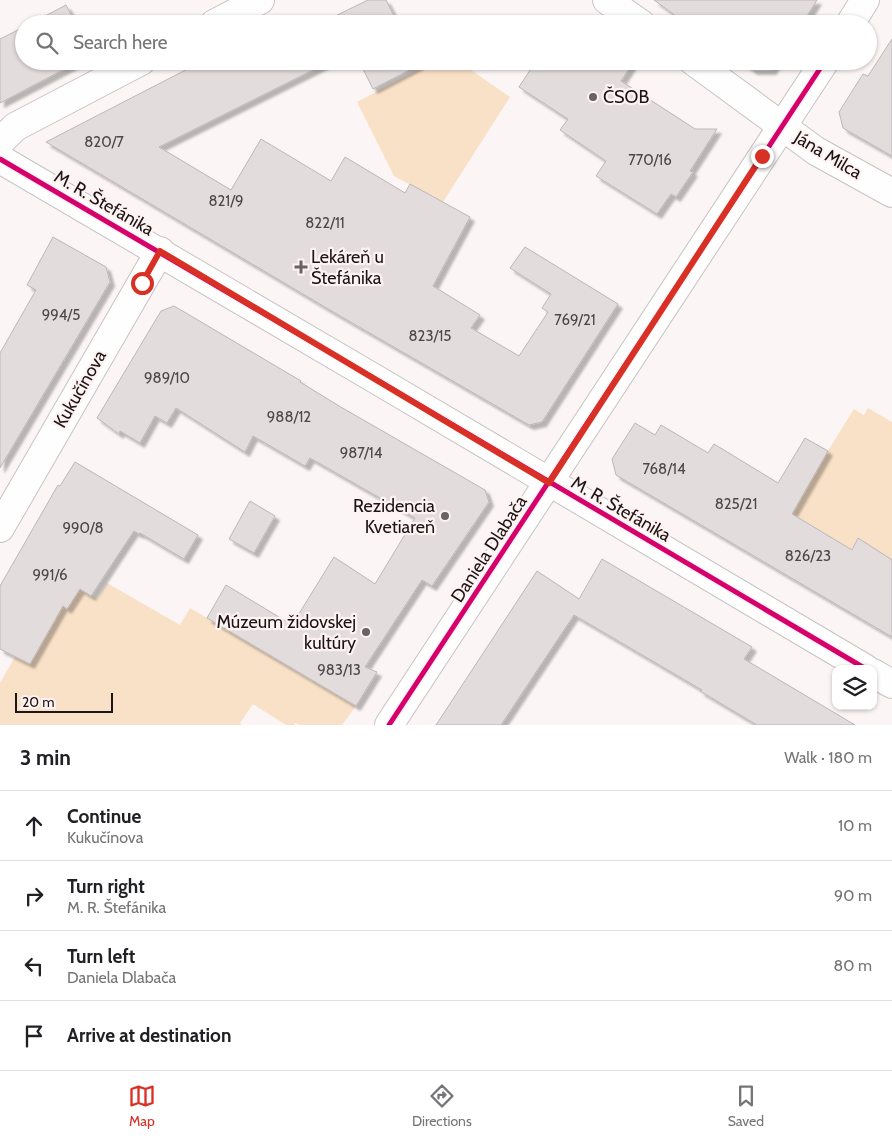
<!DOCTYPE html>
<html lang="en">
<head>
<meta charset="utf-8">
<style>
  body { margin:0; font-family:Cabin,sans-serif; background:#f2f2f2; color:#202124 }
  .controls { position:absolute; right:15px; bottom:15px; display:grid; overflow:hidden; border-radius:10px; box-shadow:0 1px 4px #0004 }
  .controls button { width:45px; height:45px; display:grid; place-items:center; padding:0; border:0; border-bottom:1px solid #e0e0e0; background:#fff; color:#202124; font:25px sans-serif }
  .scale { position:absolute; left:15px; bottom:12px; width:98px; box-sizing:border-box; padding-left:5px; border:2px solid #1c1515; border-top:0; font-size:14px; line-height:18px; white-space:nowrap; color:#1c1515; -webkit-text-stroke:4px #fff2f2; paint-order:stroke }
  .stop { position:absolute; width:15px; height:15px; margin:-11px; border:4px solid #d93025; border-radius:50%; background:#fff }
  .stop.end { background:#d93025; border-color:#fff; box-shadow:0 1px 5px #0008 }
  .list { margin:0; padding:0; list-style:none }
  h2 { display:flex; justify-content:space-between; align-items:center; height:65px; margin:0; padding:0 20px; font-size:21px }
  h2 small { font-size:16px; font-weight:400; color:#757577 }
  .list li { display:grid; grid-template-columns:32px 1fr auto; gap:15px; align-items:center; box-sizing:border-box; height:70px; padding:0 20px; border-top:1px solid #e0e0e0 }
  .list b { display:block; font-size:19px; white-space:nowrap }
  .list p { margin:0; font-size:16px; white-space:nowrap; color:#757577 }
  .list em { font-size:16px; font-style:normal; color:#757577 }
  .icon { flex:none; width:28px; height:28px; fill:none; stroke:currentColor; stroke-width:2; stroke-linecap:round; stroke-linejoin:round }
  .map { position:relative; flex:none; width:892px; height:725px; overflow:hidden }
  .search { position:absolute; background:#fff; box-shadow:0 1px 4px #0004; left:15px; right:15px; top:15px; height:55px; display:flex; align-items:center; gap:12px; box-sizing:border-box; padding:0 18px; border-radius:28px; color:#757577; font-size:19px }
  .sheet { height:345px; background:#fff }
  nav { display:flex; justify-content:space-around; align-items:center; box-sizing:border-box; height:70px; border-top:1px solid #e0e0e0; background:#fff; font-size:14px; color:#757577 }
  nav a { display:grid; justify-items:center; gap:2px }
  nav .on { color:#d93025 }
  .map>svg:first-child { display:block }
  .green { fill:#f9e1c7 }
  .building { fill:#e3dcdd; stroke:#bdb7b8; filter:url(#shadow) }
  .lines { fill:none; stroke-linecap:round; stroke-linejoin:round }
  .minor-casing { stroke:#c9c2c2; stroke-width:30 }
  .minor { stroke:#fffefe; stroke-width:28 }
  .cycleway-casing { stroke:#fff2f2; stroke-width:8 }
  .cycleway { stroke:#d6006c; stroke-width:5 }
  .route { stroke:#d93025; stroke-width:6 }
  .poi-dot { fill:#6a6363; stroke:#fff2f2; stroke-width:2 }
  .labels { text-anchor:middle; stroke-width:4.5; stroke-linejoin:round; paint-order:stroke }
  .number-label { font-size:15px; fill:#4e4747 }
  .poi-label { font-size:18px; fill:#1c1515; stroke:#fff2f2; text-anchor:start }
  .street-label { font-size:18px; fill:#1c1515; stroke:#fff2f2 }
</style>
</head>
<body>
<div class="map">
<svg width="892" height="725" viewBox="0 0 892 725">
  <defs>
    <filter id="shadow"><feDropShadow dx="4.5" dy="4.5" stdDeviation="1" flood-color="#0004"/></filter>
  </defs>
  <rect width="100%" height="100%" fill="#fcf5f5"/>
  <!-- green -->
  <path class="green" d="M435 61H458L510 97 443 202 394 176 357 102Z
    M868 408 892 422V560L858 538 852 550 792 514 821 462 854 409 864 415Z
    M107 583 180 625 190 608 356 706 342 725H299L295 723 294 725H286L253 704 240 723 242 725H0V683L15 657 30 663 57 616 58 604 67 608 80 589 97 599Z"/>
  <!-- building -->
  <path class="building" d="M368 0H386L398 24H319Z
    M654 0H817L802 24H687Z
    M66 5 76 24H30Z
    M292 16 296 24H277Z
    M24 27V61H80L0 103V39Z
    M892 39V156L843 128 839 112 863 74 868 76Z
    M203 61H331L159 147 231 190 261 139 331 181 345 157 405 193 410 184 470 217 433 286 480 315 471 328 519 356 548 312 542 308 551 294 510 268 525 247 618 304 542 422 529 425 335 313 46 142Z
    M359 61H417L419 65 373 89Z
    M536 61H634L621 81 695 129H717L690 171 693 172 676 197 671 194 657 214 596 176 606 161 560 130 568 119 519 87Z
    M740 61H777L772 70H753Z
    M53 237 106 267 110 282 0 468V353L36 290 27 285Z
    M174 306 301 381 300 382 339 406 485 490 489 502 432 586 422 580 365 667 377 672 356 706 207 618 226 585 292 625 334 557 375 584 415 518 310 458 305 466 253 436 245 452 176 408 167 423 155 416 140 443 120 431 119 434 97 418 161 311Z
    M635 423 655 435 661 425 708 453 714 444 778 483 805 438 828 451 792 514 852 550 858 538 892 560V637L616 475 612 459Z
    M75 462 198 535 184 559 140 533 139 534 134 531 91 596 80 589 67 609 63 606 30 664 0 649V586L58 485 60 486Z
    M250 501 275 516 254 553 229 539Z
    M602 559 752 647 744 659 855 725H757L700 691 702 690 574 615 501 725H436L537 571 579 599Z"/>
  <g class="lines">
    <defs>
      <path id="minor" d="M607 0 641 24
        M214 24 260 0
        M850 24 865 0
        M693 61 816 151 892 193
        M0 142 15 127 141 61
        M0 159C290 327 577 499 866 669
        M0 528 160 251
        M873 673 892 684
        M389 725 825 61"/>
    </defs>
    <!-- minor casing -->
    <use href="#minor" class="minor-casing"/>
    <!-- minor -->
    <use href="#minor" class="minor"/>
    <defs>
      <path id="cycleway" d="M0 159C290 327 577 499 866 669
        M389 725 825 61"/>
    </defs>
    <!-- cycleway casing -->
    <use href="#cycleway" class="cycleway-casing"/>
    <!-- cycleway -->
    <use href="#cycleway" class="cycleway"/>
  </g>
  <g class="lines">
    <!-- route -->
    <path class="route" d="M142 283 160 251 549 483 762 156"/>
  </g>
  <!-- markers -->
  <g class="poi-dot">
    <circle cx="593" cy="97" r="5"/>
    <path d="M298.5 259.5h5v5h5v5h-5v5h-5v-5h-5v-5h5z"/>
    <circle cx="445" cy="516" r="5"/>
    <circle cx="366" cy="632" r="5"/>
  </g>
  <g class="labels">
    <!-- number labels -->
    <g class="number-label">
      <text x="104" y="147">820/7</text>
      <text x="650" y="165">770/16</text>
      <text x="226" y="206">821/9</text>
      <text x="325" y="228">822/11</text>
      <text x="61" y="320">994/5</text>
      <text x="575" y="325">769/21</text>
      <text x="430" y="341">823/15</text>
      <text x="167" y="383">989/10</text>
      <text x="289" y="422">988/12</text>
      <text x="361" y="458">987/14</text>
      <text x="664" y="474">768/14</text>
      <text x="736" y="509">825/21</text>
      <text x="83" y="533">990/8</text>
      <text x="808" y="561">826/23</text>
      <text x="50" y="580">991/6</text>
      <text x="339" y="675">983/13</text>
    </g>
    <!-- poi labels -->
    <g class="poi-label">
      <text x="603" y="103">ČSOB</text>
      <text x="311" y="263">Lekáreň u<tspan x="311" dy="21">Štefánika</tspan></text>
      <text x="435" y="512" text-anchor="end">Rezidencia<tspan x="435" dy="21">Kvetiareň</tspan></text>
      <text x="356" y="628" text-anchor="end">Múzeum židovskej<tspan x="356" dy="21">kultúry</tspan></text>
    </g>
    <!-- street labels -->
    <g class="street-label">
      <text transform="translate(828 155) rotate(31)" y="6">Jána Milca</text>
      <text transform="translate(104 203) rotate(30)" y="6">M. R. Štefánika</text>
      <text transform="translate(80 389) rotate(-60)" y="6">Kukučínova</text>
      <text transform="translate(621 509) rotate(30)" y="6">M. R. Štefánika</text>
      <text transform="translate(489 549) rotate(-57)" y="6">Daniela Dlabača</text>
    </g>
  </g>
</svg>
<div class="controls">
<button><svg class="icon" aria-label="layers" viewBox="0 0 24 24"><path d="M12 4l9 5-9 5-9-5zM3 14l9 5 9-5"/></svg></button>
</div>
<div class="scale">20 m</div>
<div class="stop" style="left:142px;top:283px"></div>
<div class="stop end" style="left:762px;top:156px"></div>
<div class="search"><svg class="icon" aria-label="search" viewBox="0 0 24 24"><circle cx="10" cy="10" r="6"/><path d="M15 15l6 6"/></svg>Search here</div>
</div>
<section class="sheet">
<h2>3 min<small>Walk · 180 m</small></h2>
<ul class="list">
<li><svg class="icon" aria-label="ahead" viewBox="0 0 24 24"><path d="M12 20V5M6 11l6-6 6 6"/></svg><div><b>Continue</b><p>Kukučínova</p></div><em>10 m</em></li>
<li><svg class="icon" aria-label="right" viewBox="0 0 24 24"><path d="M7 20v-9h11M14 6l5 5-5 5"/></svg><div><b>Turn right</b><p>M. R. Štefánika</p></div><em>90 m</em></li>
<li><svg class="icon" aria-label="left" viewBox="0 0 24 24"><path d="M17 20v-9H6M10 6l-5 5 5 5"/></svg><div><b>Turn left</b><p>Daniela Dlabača</p></div><em>80 m</em></li>
<li><svg class="icon" aria-label="arrive" viewBox="0 0 24 24"><path d="M6 21V4h12l-3 4 3 4H6"/></svg><div><b>Arrive at destination</b></div></li>
</ul>
</section>
<nav>
<a class="on"><svg class="icon" aria-label="map" viewBox="0 0 24 24"><path d="M3 6l6-2 6 2 6-2v14l-6 2-6-2-6 2zM9 4v14M15 6v14"/></svg>Map</a>
<a><svg class="icon" aria-label="directions" viewBox="0 0 24 24"><path d="M12 3l9 9-9 9-9-9zM9 14v-3h6M13 9l2 2-2 2"/></svg>Directions</a>
<a><svg class="icon" aria-label="saved" viewBox="0 0 24 24"><path d="M7 4h10v16l-5-4-5 4z"/></svg>Saved</a>
</nav>
</body>
</html>
